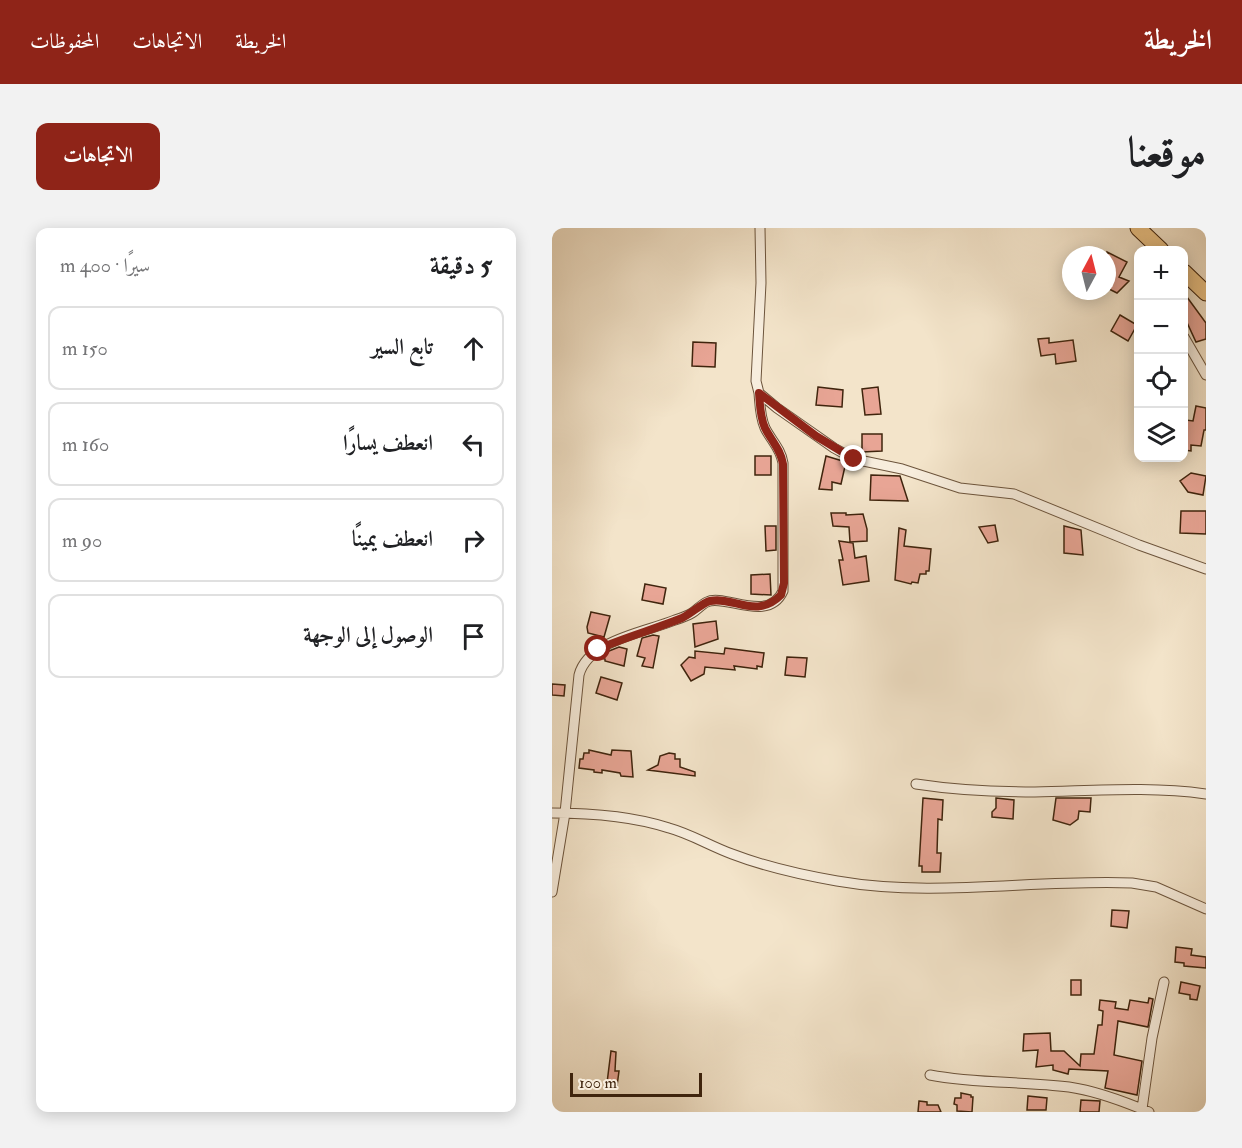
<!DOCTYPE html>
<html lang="ar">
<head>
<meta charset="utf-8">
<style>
  body { margin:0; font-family:"IM FELL Double Pica",Amiri,serif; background:#f2f2f2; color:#202124; direction:rtl }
  .controls { position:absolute; right:18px; top:18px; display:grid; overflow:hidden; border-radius:12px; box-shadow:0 3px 15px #0003 }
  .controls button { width:54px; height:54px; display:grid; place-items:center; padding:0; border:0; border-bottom:2px solid #e0e0e0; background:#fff; color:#202124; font:30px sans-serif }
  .compass { position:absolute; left:510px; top:18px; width:54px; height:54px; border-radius:50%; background:#fff; box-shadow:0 3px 15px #0003; rotate:7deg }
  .scale { position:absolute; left:18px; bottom:15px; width:132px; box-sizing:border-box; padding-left:6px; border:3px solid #3f240d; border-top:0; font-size:16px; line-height:21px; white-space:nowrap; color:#3f240d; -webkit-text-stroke:4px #f7eddd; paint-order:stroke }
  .stop { position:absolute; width:18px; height:18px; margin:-14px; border:4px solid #8f2418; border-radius:50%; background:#fff }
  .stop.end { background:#8f2418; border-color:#fff; box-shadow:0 2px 6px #0008 }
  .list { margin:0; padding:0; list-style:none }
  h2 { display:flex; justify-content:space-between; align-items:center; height:78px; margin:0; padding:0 24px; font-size:26px }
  h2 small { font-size:20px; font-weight:400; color:#757577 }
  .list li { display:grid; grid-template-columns:39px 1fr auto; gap:18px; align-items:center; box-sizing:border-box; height:84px; margin:0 12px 12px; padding:0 12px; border:2px solid #e0e0e0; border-radius:12px }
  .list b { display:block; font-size:22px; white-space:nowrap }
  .list em { font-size:20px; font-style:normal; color:#757577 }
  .icon { flex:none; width:33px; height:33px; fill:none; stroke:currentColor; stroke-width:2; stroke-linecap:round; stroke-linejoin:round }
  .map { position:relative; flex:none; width:654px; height:884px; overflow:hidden; direction:ltr; border-radius:12px }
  header { display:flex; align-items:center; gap:36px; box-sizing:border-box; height:84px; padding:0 30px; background:#8f2418; color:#fff }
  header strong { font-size:28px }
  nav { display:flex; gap:33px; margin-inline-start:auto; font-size:21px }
  .intro { display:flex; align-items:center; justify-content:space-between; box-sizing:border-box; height:144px; padding:0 36px }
  h1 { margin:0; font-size:42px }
  .button { padding:15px 27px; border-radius:12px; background:#8f2418; color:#fff; font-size:21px; font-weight:700 }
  main { display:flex; gap:36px; padding:0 36px }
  aside { flex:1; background:#fff; border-radius:12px; box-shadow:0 3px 15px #0003 }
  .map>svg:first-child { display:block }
  .building { fill:#e8a595; stroke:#3f240d; stroke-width:1.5 }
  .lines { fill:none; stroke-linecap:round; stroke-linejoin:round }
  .minor-casing { stroke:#6c543c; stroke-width:11 }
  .primary-casing { stroke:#3f240d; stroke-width:17 }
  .minor { stroke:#f7eddd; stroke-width:9 }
  .primary { stroke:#eac285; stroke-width:15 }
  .route { stroke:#8f2418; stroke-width:8 }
</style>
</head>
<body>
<header>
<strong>الخريطة</strong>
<nav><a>الخريطة</a><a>الاتجاهات</a><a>المحفوظات</a></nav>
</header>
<div class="intro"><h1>موقعنا</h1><a class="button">الاتجاهات</a></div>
<main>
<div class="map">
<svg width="654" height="884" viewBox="0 0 654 884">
  <rect width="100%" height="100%" fill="#f3e4ca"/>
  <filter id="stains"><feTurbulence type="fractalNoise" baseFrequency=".00333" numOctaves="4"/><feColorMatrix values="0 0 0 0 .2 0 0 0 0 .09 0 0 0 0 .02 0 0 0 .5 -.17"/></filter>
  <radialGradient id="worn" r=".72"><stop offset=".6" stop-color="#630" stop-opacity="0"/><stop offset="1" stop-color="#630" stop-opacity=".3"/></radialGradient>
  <!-- building -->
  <path class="building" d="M555 24 575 34 567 49 577 53 565 65 555 60V54L560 42 555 39Z
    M632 65 654 95V111L644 114 632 88Z
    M568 87 585 97 576 113 559 103Z
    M497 110V115L521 112 524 133 504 136 503 126 489 128 486 111Z
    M141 114 164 115 163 139 140 138Z
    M266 159 291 162 290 179 264 177Z
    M326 159 329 186 313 187 310 161Z
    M644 178 654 180V202H652L649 218 639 217V223L632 222 634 192 641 193Z
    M310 206H330V223L310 224Z
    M203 228H219V247H203Z
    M274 228 294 234 289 256 280 254V262L267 261Z
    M639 245 654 248 651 267 636 264 628 253Z
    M319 247 348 248 356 273 318 272Z
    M629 283H654V306L628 305Z
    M279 285H294V287L311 286 315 301V313L298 314 297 299 281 298Z
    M443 297 446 313 436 315 427 299Z
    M213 298H224V322L214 323Z
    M512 298 529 302 531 327 512 325Z
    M347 300 354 302 352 318 379 321 377 343H374V346H368L366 355 360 354 359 356 343 352Z
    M287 313 301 315 303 330 314 328 317 353 291 357 287 332H291Z
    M218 346 219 367 199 366V347Z
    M93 356 114 360 111 376 90 372Z
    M39 384 58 388 52 409 36 405 35 399Z
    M164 393 166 411 143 419 141 396Z
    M101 407 107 408 101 440 90 438 93 430 85 428 90 410Z
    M67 419 75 421 72 438 53 433V431L49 430 57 423Z
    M173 420 212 425 210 439 205 438V441L182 438 183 442 153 439 152 446 139 453 129 437 137 429 143 430V423L172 426Z
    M235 429 255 430 253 449 233 447Z
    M49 449 70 455 65 472 44 465Z
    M0 456 13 457 12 468 0 467Z
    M37 522 59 527 60 522 79 523 81 549 69 548 68 545 50 542V545L42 544V542L27 540 28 531H31L32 525H37Z
    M117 525 123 526V531H128V539L143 544V548L96 542 106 537 108 528Z
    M371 570 391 572 390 592 386 591 385 625H389L388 644H370V638H367Z
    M444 570 462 572 461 591 440 589V584L444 580Z
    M504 570H539L538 584 527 583 526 591 518 597 501 592Z
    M560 682 577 683 575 700 559 698Z
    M624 719 640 721 639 727 654 729V740L632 738V735L623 734Z
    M519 752H529V767H519Z
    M629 754 648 758 645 772 638 771V767L627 765Z
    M597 770 601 771 596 799 566 793 562 827 590 833 585 867 553 860 556 843 517 841 516 846 501 842V837L484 839 486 822 471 823 472 806 498 805 499 823H512L528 838 529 826H542L546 797H550L551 783 547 782 548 772 564 774 563 780 576 782 578 772 596 775Z
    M59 823 64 824 63 843H67L65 858 55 855Z
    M409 865 419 867V869H421L420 884 405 883V877L402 876 403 870H409Z
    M476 868 495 870 494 882H475Z
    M529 872 548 873 547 884H528Z
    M367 873 375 874V877H386L389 884H366Z"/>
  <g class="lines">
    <defs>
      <path id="minor" d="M208 0 209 55 204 153 207 165 225 180 282 220 302 231 350 241 408 260 462 266 587 317 654 341
        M632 109 654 147
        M364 556C403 562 443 564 483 564 540 563 597 558 654 566
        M0 585C38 585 80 588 117 600 139 606 158 618 180 626 214 639 250 647 285 653 383 670 482 651 580 655L604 659 654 681
        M0 664 13 585 27 447C36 412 94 404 123 392 129 390 135 388 140 385 145 382 150 376 155 374 172 365 216 396 231 363V235C229 221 219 212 213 200 208 189 208 177 207 165
        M378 847C424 856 471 853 517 859 545 863 571 873 597 884
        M590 881 600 810 612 754"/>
      <path id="primary" d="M586 0 609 22
        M632 44 654 65"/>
    </defs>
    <!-- minor casing -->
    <use href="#minor" class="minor-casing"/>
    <!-- primary casing -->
    <use href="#primary" class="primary-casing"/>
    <!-- minor -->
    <use href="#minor" class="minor"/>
    <!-- primary -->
    <use href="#primary" class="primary"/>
  </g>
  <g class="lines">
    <!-- route -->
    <path class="route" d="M46 421C74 409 103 401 130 390 139 386 150 375 158 373 182 368 204 392 229 367L232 355 231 236C229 222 219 212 213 200 208 189 208 177 207 165L264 208 302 231"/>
  </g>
  <rect width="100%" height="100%" filter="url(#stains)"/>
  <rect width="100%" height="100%" fill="url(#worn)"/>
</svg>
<div class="controls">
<button>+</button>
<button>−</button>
<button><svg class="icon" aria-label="locate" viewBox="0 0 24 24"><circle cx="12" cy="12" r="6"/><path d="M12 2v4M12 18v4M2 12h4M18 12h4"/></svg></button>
<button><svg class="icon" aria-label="layers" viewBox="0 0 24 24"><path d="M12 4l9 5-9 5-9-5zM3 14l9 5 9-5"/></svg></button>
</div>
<svg class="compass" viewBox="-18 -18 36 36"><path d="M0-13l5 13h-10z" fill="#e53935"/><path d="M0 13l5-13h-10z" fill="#757577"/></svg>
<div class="scale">100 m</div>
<div class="stop" style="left:46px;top:421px"></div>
<div class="stop end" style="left:302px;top:231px"></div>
</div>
<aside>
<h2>5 دقيقة<small>سيرًا · 400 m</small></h2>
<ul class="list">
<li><svg class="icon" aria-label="ahead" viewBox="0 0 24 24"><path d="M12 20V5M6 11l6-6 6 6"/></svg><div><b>تابع السير</b></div><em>150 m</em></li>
<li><svg class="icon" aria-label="left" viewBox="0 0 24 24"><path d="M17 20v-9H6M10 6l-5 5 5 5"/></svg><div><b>انعطف يسارًا</b></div><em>160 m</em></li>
<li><svg class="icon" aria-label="right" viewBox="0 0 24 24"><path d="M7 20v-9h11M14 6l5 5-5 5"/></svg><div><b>انعطف يمينًا</b></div><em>90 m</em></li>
<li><svg class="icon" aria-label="arrive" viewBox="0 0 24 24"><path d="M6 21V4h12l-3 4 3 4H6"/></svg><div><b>الوصول إلى الوجهة</b></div></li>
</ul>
</aside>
</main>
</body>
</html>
